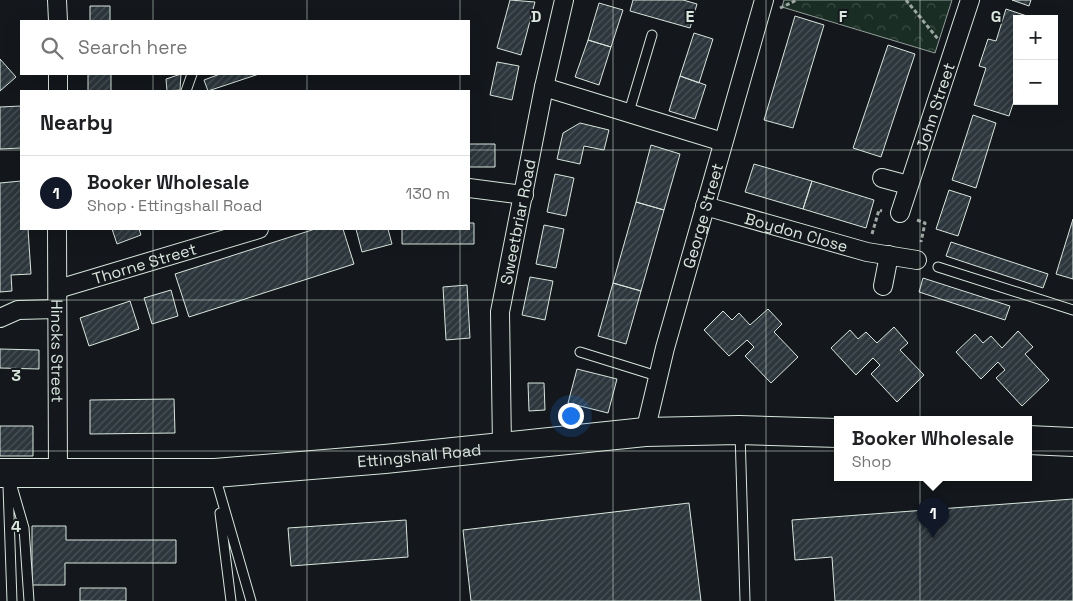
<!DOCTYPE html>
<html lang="en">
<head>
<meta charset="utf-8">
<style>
  body { margin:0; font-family:"Space Grotesk",sans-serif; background:#f2f2f2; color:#202124 }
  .controls { position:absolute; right:15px; top:15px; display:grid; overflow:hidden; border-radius:0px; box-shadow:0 5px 20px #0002 }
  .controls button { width:45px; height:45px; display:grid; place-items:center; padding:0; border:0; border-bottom:1px solid #e0e0e0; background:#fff; color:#202124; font:25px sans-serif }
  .you { position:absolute; left:570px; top:415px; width:18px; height:18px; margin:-12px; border:4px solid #fff; border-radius:50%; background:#1a73e8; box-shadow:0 0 0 8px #1a73e833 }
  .badge { display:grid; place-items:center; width:32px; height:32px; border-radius:50%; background:#111827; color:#fff; font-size:16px; font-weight:700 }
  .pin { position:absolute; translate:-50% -41px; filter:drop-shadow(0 1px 2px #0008) }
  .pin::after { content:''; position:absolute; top:26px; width:18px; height:15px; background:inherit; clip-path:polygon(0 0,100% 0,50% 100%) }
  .popup { position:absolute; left:834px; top:416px; width:198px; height:65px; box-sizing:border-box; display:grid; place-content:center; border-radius:0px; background:#fff; filter:drop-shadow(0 1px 4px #0005); font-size:16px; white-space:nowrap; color:#757577 }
  .popup b { font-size:19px; color:#202124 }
  .popup::after { content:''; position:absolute; left:50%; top:100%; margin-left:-10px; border:10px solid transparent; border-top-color:#fff }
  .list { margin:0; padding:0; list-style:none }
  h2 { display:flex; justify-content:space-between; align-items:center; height:65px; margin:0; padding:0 20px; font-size:21px }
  h2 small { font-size:16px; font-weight:400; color:#757577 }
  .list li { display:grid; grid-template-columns:32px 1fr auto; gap:15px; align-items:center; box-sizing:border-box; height:75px; padding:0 20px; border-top:1px solid #e0e0e0 }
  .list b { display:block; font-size:19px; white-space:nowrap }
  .list p { margin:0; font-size:16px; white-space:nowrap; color:#757577 }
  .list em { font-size:16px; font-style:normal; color:#757577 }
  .icon { flex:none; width:28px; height:28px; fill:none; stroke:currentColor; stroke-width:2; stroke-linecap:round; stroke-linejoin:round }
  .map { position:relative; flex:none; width:1073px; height:601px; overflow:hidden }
  .search { position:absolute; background:#fff; box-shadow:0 5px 20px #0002; left:20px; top:20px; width:450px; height:55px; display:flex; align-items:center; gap:12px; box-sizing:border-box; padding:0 18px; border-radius:0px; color:#757577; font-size:19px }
  .panel { position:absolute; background:#fff; box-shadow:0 5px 20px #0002; left:20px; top:90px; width:450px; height:140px; border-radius:0px }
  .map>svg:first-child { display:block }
  .park { fill:url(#park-crowns); stroke:#939e99 }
  .building { fill:url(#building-hatch); stroke:#d8e6dc }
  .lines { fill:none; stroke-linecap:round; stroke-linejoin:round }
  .service-casing { stroke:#d8e6dc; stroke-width:11 }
  .minor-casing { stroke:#d8e6dc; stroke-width:20 }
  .primary-casing { stroke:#d8e6dc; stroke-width:30 }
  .path { stroke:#9da8a2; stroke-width:3; stroke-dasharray:4 2.5; stroke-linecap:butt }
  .service { stroke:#14181c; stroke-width:9 }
  .minor { stroke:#14181c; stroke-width:18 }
  .primary { stroke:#14181c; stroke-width:28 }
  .grid { fill:none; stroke:#d8e6dc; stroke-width:1; stroke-opacity:0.55 }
  .labels { text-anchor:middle; stroke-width:4; stroke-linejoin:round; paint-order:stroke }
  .street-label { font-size:16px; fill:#d8e6dc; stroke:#14181c }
  .grid-label { font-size:16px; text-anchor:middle; font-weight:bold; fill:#d8e6dc; stroke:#14181c; stroke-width:4; stroke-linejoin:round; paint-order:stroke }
</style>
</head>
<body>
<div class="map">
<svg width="1073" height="601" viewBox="0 0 1073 601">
  <defs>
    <pattern id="park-crowns" width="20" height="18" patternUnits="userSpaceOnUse" patternTransform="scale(1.25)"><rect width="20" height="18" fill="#1a2d24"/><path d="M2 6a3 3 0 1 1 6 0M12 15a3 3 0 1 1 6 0" fill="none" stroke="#3b4b43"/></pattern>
    <pattern id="building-hatch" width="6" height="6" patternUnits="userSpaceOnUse" patternTransform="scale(1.25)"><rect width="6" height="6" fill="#2c363c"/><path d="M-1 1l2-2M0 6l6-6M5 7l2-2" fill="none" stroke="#4a5358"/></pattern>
  </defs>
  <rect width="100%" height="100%" fill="#14181c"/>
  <!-- park -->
  <path class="park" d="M784 0H952L935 53 782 7Z"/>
  <!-- building -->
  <path class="building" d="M510 0 535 2 521 55 497 48Z
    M633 0H683L697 4 690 28 630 11Z
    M1012 0H1031L1029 6Z
    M599 3 623 10 611 47 588 40Z
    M90 6H110V21H90Z
    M1006 9 1033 18 1017 19V92L1009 116 974 105 986 68 979 66 988 39 996 41Z
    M795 16 824 25 793 128 764 120Z
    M694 33 713 39 699 83 680 76Z
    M588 40 611 47 599 85 575 77Z
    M888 45 915 54 881 157 853 148Z
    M0 59 16 77 0 91Z
    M497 62 519 66 512 100 490 95Z
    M88 74H111V91H88Z
    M181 74 180 90 167 91 166 79Z
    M220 74H259L208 91 204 80Z
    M680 76 706 85 695 119 669 111Z
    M21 106V148L0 149V107Z
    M973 115 996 123 976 188 952 180Z
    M580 123 609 130 604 150 584 146 580 164 557 159 563 133Z
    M469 144H495V167H469Z
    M651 145 680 154 664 210 636 202Z
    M754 164 812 181 803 209 745 192Z
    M555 174 574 178 566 216 547 212Z
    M21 181V229H28L31 274 11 275 12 291 0 292V183Z
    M812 181 874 200 866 228 803 209Z
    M949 190 971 197 958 236 936 229Z
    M636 202 664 210 641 291 613 283Z
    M1073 219V279L1056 274Z
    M469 223H474V244H402V229H469Z
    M544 225 564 229 556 268 536 264Z
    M112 229H139L141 235 117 244Z
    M315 229H343L354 264 189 317 175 274Z
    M356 229H388L392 244 362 252Z
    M951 242 1048 274 1043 288 946 256Z
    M530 277 553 281 545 320 522 315Z
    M923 278 1010 306 1005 320 919 292Z
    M613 283 641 291 626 344 598 336Z
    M467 285 470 338 446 340 443 287Z
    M171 290 178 316 152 324 144 298Z
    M130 301 139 329 89 346 80 318Z
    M768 309 782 324 774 332 798 357 771 383 745 356 754 347 747 340 729 356 704 330 723 311 732 320 739 313 750 325Z
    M894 327 908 343 900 350 924 375 897 402 871 374 880 365 873 358 856 375 831 348 850 330 858 339 866 332 877 343Z
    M1018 331 1033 347 1025 354 1049 380 1022 406 996 378 1005 370 998 362 981 379 956 352 975 334 983 343 991 336 1002 348Z
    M0 349 39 350V369L0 368Z
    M577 369 617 379 608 413 568 403Z
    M528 383H544L545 410 529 411Z
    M174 399 175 433 90 434V400Z
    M0 426H33V456H0Z
    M1073 499V601H835L832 557 795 560 792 520Z
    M689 503 701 601H471L463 530Z
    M406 520 408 557 291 566 288 528Z
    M32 526H66V540H176V563H65V585H32Z
    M80 588H126V601H80Z"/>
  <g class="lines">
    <defs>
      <path id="service" d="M186 91 192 74
        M629 112 652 35
        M938 267 1073 310
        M580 352 657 376
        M740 432 745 601
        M9 476 24 528 29 601
        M215 476 251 601
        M8 486 12 601
        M220 513 231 601"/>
      <g id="minor">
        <path d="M57 0 58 21"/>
        <path d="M58 74V91"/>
        <path d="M544 87 723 142"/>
        <path d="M882 178 908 185"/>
        <path d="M469 188 524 195"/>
        <path id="s1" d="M705 206 867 252 917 260"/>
        <path id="s2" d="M900 213 970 0"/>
        <path id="s3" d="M57 229 58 474"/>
        <path d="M883 286 889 255"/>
        <path id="s4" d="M58 289 259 229"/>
        <path d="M0 318 18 310 57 309"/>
        <path id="s5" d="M645 432 665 348 764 0"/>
        <path id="s6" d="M502 446 500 312 544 87 564 0"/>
      </g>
      <g id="primary">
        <path d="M1028 440 1073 442"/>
        <path id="s7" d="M0 473H215L385 459 645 432 739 430 838 433"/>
      </g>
    </defs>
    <!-- service casing -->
    <use href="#service" class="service-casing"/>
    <!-- minor casing -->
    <use href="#minor" class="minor-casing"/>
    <!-- primary casing -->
    <use href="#primary" class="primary-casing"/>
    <!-- path -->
    <path class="path" d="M906 0 938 39
      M780 8 797 0
      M917 220 925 223 921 242
      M872 234 879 210 882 211"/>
    <!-- service -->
    <use href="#service" class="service"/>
    <!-- minor -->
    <use href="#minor" class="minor"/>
    <!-- primary -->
    <use href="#primary" class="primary"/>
  </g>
  <!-- grid -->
  <path class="grid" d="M153 0V21M307 0V21M460 0V21M613 0V601M766 0V601M920 0V601M153 74V91M307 74V91M460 74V91M0 150H21M469 150H1073M153 229V601M307 229V601M460 229V601M0 300H1073M0 451H1073"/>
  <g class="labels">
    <!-- street labels -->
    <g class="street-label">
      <text dy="6" stroke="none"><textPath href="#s2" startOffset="112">John Street</textPath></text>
      <text dy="6" stroke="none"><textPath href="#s5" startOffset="224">George Street</textPath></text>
      <text dy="6" stroke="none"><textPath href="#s6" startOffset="226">Sweetbriar Road</textPath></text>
      <text dy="6" stroke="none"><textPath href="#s1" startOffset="95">Boydon Close</textPath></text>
      <text dy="6" stroke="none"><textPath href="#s4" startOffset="90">Thorne Street</textPath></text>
      <text dy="6" stroke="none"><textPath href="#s3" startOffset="122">Hincks Street</textPath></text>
      <text dy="6" stroke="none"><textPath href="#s7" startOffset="420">Ettingshall Road</textPath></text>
    </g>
  </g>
  <g class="grid-label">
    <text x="536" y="22">D</text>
    <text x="690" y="22">E</text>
    <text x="843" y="22">F</text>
    <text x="996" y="22">G</text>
    <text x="16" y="381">3</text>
    <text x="16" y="532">4</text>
  </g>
</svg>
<div class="controls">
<button>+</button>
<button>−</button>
</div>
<div class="you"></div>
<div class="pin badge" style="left:933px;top:538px">1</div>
<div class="popup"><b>Booker Wholesale</b>Shop</div>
<div class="search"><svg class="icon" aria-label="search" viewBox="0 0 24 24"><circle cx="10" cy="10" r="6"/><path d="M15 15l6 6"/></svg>Search here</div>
<section class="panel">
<h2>Nearby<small></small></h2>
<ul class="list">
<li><span class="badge">1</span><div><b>Booker Wholesale</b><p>Shop · Ettingshall Road</p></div><em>130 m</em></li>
</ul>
</section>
</div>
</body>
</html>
